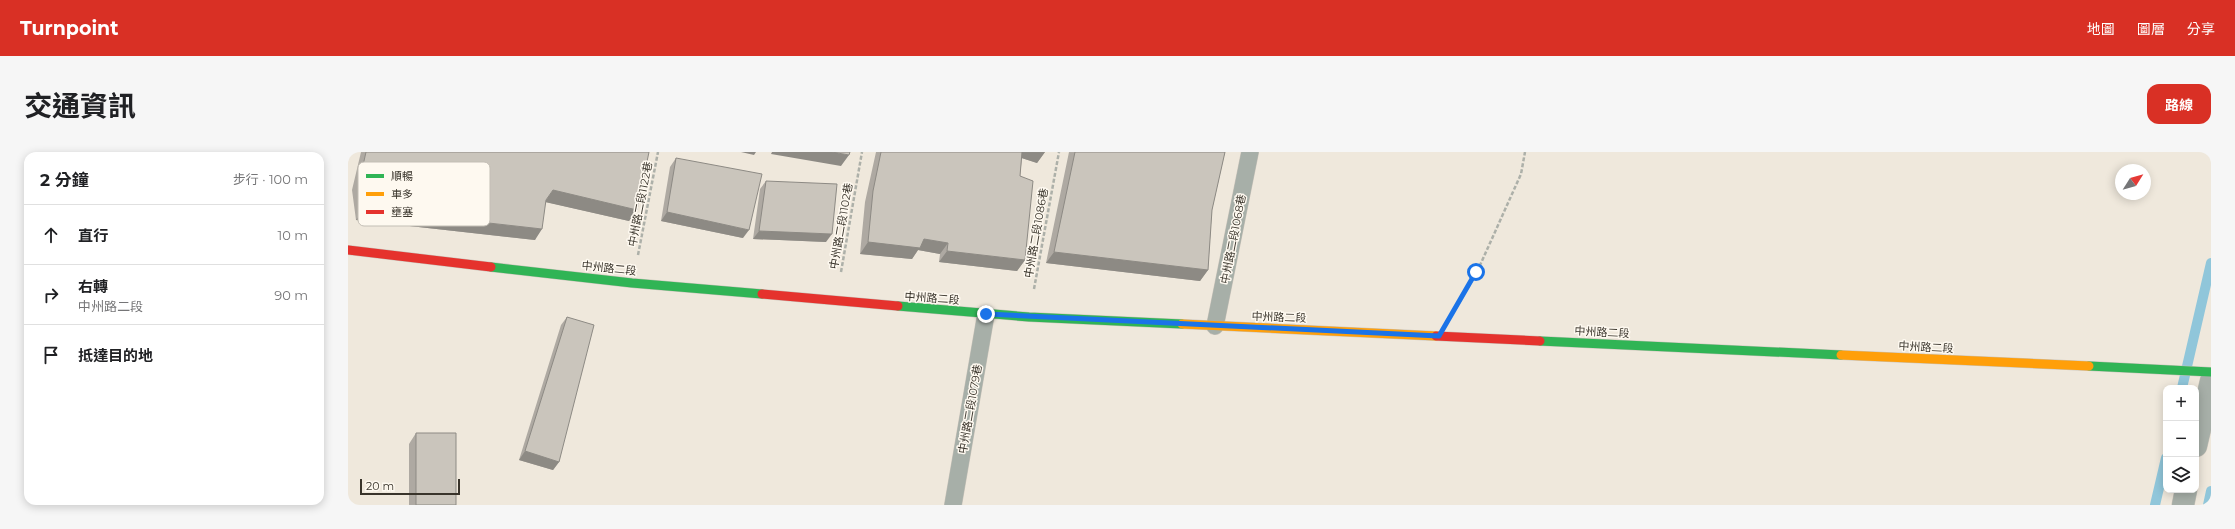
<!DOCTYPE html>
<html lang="zh-TW">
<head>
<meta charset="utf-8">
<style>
  body { margin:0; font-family:Montserrat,"Noto Sans TC",sans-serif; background:#f6f6f6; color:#202124 }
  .controls { position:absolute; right:12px; bottom:12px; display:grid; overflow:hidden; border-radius:8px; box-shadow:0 2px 10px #0003 }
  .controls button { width:36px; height:36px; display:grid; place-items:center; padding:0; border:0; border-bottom:1px solid #e0e0e0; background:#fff; color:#202124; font:20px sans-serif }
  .compass { position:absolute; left:1767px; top:12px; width:36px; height:36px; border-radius:50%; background:#fff; box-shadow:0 2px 10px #0003; rotate:53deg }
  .scale { position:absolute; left:12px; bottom:10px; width:100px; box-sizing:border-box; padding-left:4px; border:2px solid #39342b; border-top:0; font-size:11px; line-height:14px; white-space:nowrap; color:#39342b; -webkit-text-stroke:3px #fef9f0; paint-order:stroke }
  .stop { position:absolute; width:12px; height:12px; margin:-9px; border:3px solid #1a73e8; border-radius:50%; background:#fff }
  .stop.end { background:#1a73e8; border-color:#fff; box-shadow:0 1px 4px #0008 }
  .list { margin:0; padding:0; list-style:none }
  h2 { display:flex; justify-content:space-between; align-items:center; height:52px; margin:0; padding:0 16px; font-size:17px }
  h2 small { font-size:13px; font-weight:400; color:#757577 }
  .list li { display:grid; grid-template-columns:26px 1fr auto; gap:12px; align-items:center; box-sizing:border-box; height:60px; padding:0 16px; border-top:1px solid #e0e0e0 }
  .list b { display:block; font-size:15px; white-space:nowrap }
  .list p { margin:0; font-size:13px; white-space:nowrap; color:#757577 }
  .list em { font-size:13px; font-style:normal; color:#757577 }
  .icon { flex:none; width:22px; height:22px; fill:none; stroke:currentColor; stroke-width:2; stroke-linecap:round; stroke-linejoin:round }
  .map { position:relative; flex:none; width:1863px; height:353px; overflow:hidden; border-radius:12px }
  header { display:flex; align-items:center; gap:24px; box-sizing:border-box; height:56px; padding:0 20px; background:#d93025; color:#fff }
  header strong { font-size:19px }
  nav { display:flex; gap:22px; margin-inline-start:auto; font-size:14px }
  .intro { display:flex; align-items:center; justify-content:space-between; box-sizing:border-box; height:96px; padding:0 24px }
  h1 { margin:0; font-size:28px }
  .button { padding:10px 18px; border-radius:12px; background:#d93025; color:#fff; font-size:14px; font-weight:700 }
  main { display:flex; gap:24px; padding:0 24px }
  aside { flex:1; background:#fff; border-radius:12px; box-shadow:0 2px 10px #0003 }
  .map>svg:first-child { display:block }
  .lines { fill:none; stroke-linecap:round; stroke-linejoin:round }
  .stream { stroke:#90c6da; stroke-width:10 }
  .lane-casing { stroke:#c9c3ba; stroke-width:18 }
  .street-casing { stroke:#c9c3ba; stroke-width:23 }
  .fast-casing { stroke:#c9c3ba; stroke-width:10 }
  .slow-casing { stroke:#c9c3ba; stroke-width:10 }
  .jam-casing { stroke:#c9c3ba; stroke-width:10 }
  .path { stroke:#adb0a9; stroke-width:2.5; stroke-dasharray:4 2; stroke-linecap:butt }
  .lane { stroke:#a7afa8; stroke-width:17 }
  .street { stroke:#a7afa8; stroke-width:22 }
  .fast { stroke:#30b455; stroke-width:9 }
  .slow { stroke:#ff9f0a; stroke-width:9 }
  .jam { stroke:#e5322d; stroke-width:9 }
  .wall { fill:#aea9a2 }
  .shaded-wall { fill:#8d8a84 }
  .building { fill:#cac5bc; stroke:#8d8a84 }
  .route { stroke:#1a73e8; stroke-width:5 }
  .labels { text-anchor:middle; stroke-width:3; stroke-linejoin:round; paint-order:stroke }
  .street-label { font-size:11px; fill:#39342b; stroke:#fef9f0 }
  .key { fill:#fef9f0; stroke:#c3beb5; stroke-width:1 }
  .key-label { font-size:11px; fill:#39342b }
</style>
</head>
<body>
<header>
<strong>Turnpoint</strong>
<nav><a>地圖</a><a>圖層</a><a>分享</a></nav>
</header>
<div class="intro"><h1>交通資訊</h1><a class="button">路線</a></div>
<main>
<aside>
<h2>2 分鐘<small>步行 · 100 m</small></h2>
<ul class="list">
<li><svg class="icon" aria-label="ahead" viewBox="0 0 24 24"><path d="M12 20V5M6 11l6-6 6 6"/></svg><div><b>直行</b></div><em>10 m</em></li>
<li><svg class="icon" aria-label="right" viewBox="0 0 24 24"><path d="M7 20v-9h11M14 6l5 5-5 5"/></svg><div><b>右轉</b><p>中州路二段</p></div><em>90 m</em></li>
<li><svg class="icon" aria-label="arrive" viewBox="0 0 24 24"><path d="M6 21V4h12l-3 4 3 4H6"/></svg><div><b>抵達目的地</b></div></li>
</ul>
</aside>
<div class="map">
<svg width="1863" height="353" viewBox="0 0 1863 353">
  <rect width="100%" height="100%" fill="#efe8dc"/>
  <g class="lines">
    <!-- stream -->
    <path class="stream" d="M1834 236 1863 111
      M1807 353 1818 306
      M1860 353 1863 339"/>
    <defs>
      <path id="lane" d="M867 174 902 0
        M605 353 638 162"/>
      <path id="street" d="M1848 294 1863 229
        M1835 353 1838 338"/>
      <path id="fast" d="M143 115 284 131 414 142
        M550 154 681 165 834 172
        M1192 189 1493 203
        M1741 214 1863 220"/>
      <path id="slow" d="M834 172 1088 184
        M1493 203 1741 214"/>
      <path id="jam" d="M0 98 143 115
        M414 142 550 154
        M1088 184 1192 189"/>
    </defs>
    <!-- lane casing -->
    <use href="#lane" class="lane-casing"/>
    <!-- street casing -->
    <use href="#street" class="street-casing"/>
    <!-- fast casing -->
    <use href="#fast" class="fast-casing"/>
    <!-- slow casing -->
    <use href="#slow" class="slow-casing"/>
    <!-- jam casing -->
    <use href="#jam" class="jam-casing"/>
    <!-- path -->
    <path class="path" d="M290 103 310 0
      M493 120 514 0
      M686 137 711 0
      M1108 156 1129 120 1173 22 1177 0"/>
    <!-- lane -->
    <use href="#lane" class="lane"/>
    <!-- street -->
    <use href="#street" class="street"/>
    <!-- fast -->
    <use href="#fast" class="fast"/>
    <!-- slow -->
    <use href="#slow" class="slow"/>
    <!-- jam -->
    <use href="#jam" class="jam"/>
  </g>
  <!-- wall -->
  <path class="wall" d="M13 0H299L289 58 281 69 198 50 187 88 8 68 4 38Z
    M528 0H697L689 11 674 6 672 24 677 108 669 119 591 110 592 102 570 98 564 107 512 102 517 50Z
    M721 0H877L864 58 860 118 852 129 698 111Z
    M328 6 395 86 313 69 322 15Z
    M418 29 478 90 405 87 412 37Z
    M219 165 211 310 205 318 171 308 213 173Z
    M68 281 108 353H61V292Z"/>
  <!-- shaded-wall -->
  <path class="shaded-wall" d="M393 0H408L406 3Z
    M424 0H484L501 3 493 14 423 2Z
    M670 0H697L689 11 667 4Z
    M205 38 289 58 281 69 197 50Z
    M16 57 194 77 187 88 8 68Z
    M319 60 401 78 395 86 313 69Z
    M411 79 484 82 478 90 405 87Z
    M576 87 600 91 592 102 570 98 564 107 512 102 520 90Z
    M599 99 677 108 669 119 591 110Z
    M706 100 860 118 852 129 698 111Z
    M177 299 211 310 205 318 171 308Z"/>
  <!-- building -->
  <path class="building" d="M18 0H301L289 58 205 38 198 48 194 77 16 57 12 27Z
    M484 0H502L501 3Z
    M533 0H674L672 24 685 29 677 108 599 99 600 91 576 87 572 96 520 90 525 39Z
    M727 0H877L864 58 860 118 706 100Z
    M328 6 414 22 401 78 319 60Z
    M418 29 489 32 484 82 411 79Z
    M219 165 246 173 211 310 177 299Z
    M68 281H108V353H68Z"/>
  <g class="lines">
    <!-- route -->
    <path class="route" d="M638 162 1091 184 1128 120"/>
  </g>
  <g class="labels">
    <!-- street labels -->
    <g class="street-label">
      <text transform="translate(292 52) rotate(-79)" y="4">中州路二段1122巷</text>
      <text transform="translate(493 74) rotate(-80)" y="4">中州路二段1102巷</text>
      <text transform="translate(688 81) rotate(-80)" y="4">中州路二段1086巷</text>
      <text transform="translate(885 87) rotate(-79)" y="4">中州路二段1068巷</text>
      <text transform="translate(261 116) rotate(6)" y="4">中州路二段</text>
      <text transform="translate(584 146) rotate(4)" y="4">中州路二段</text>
      <text transform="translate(931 165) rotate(2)" y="4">中州路二段</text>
      <text transform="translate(1254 180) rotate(3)" y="4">中州路二段</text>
      <text transform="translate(1578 195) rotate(3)" y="4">中州路二段</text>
      <text transform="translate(622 257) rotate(-80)" y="4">中州路二段1079巷</text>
    </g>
  </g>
  <!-- legend -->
  <rect x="10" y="10" width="132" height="64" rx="6" class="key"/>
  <rect x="18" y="22" width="18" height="4" fill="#30b455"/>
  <rect x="18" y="40" width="18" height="4" fill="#ff9f0a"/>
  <rect x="18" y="58" width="18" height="4" fill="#e5322d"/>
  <g class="key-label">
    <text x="43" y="28">順暢</text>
    <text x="43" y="46">車多</text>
    <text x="43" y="64">壅塞</text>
  </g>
</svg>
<div class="controls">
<button>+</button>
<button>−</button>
<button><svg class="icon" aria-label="layers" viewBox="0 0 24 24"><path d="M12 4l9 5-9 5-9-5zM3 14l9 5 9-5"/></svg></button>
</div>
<svg class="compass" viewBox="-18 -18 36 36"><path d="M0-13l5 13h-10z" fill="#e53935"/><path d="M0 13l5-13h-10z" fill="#757577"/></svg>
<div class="scale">20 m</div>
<div class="stop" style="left:1128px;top:120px"></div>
<div class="stop end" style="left:638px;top:162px"></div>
</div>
</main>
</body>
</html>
